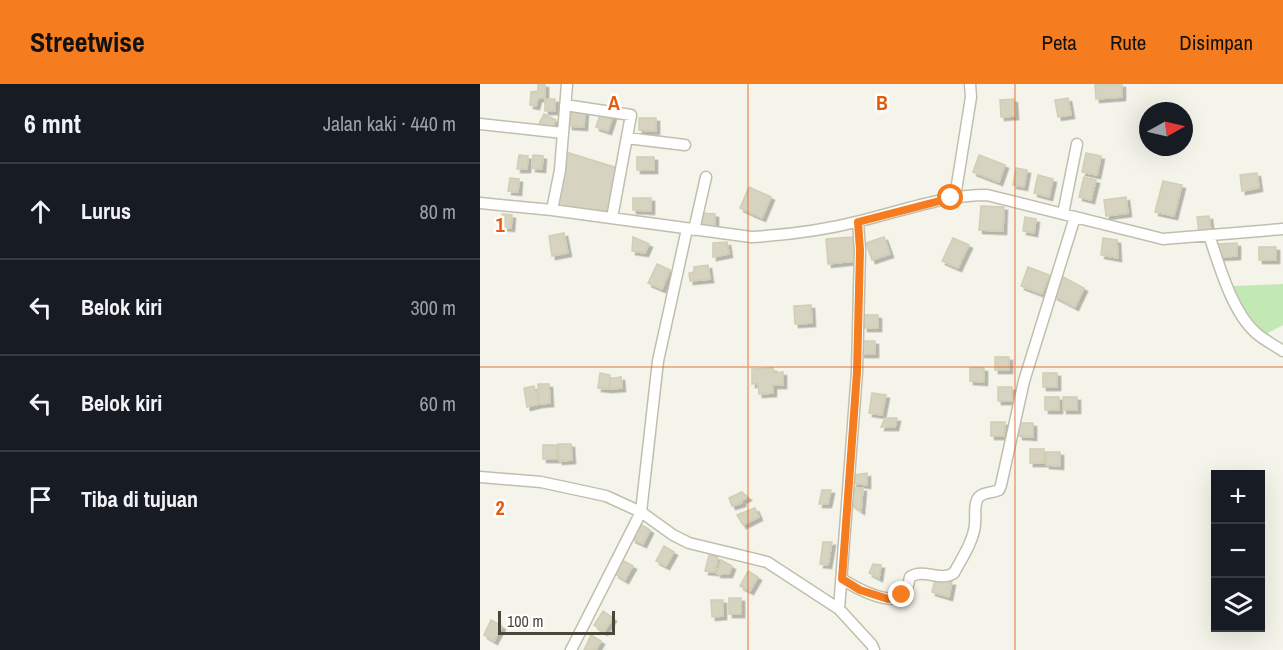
<!DOCTYPE html>
<html lang="id">
<head>
<meta charset="utf-8">
<style>
  body { margin:0; font-family:"Archivo Narrow",sans-serif; background:#20242c; color:#f1f3f6 }
  .controls { position:absolute; right:18px; bottom:18px; display:grid; overflow:hidden; border-radius:0px; box-shadow:0 6px 24px #0002 }
  .controls button { width:54px; height:54px; display:grid; place-items:center; padding:0; border:0; border-bottom:2px solid #363941; background:#171b24; color:#f1f3f6; font:30px sans-serif }
  .compass { position:absolute; left:659px; top:18px; width:54px; height:54px; border-radius:50%; background:#171b24; box-shadow:0 6px 24px #0002; rotate:82deg }
  .scale { position:absolute; left:18px; bottom:15px; width:117px; box-sizing:border-box; padding-left:6px; border:3px solid #494738; border-top:0; font-size:16px; line-height:21px; white-space:nowrap; color:#494738; -webkit-text-stroke:4px #fff; paint-order:stroke }
  .stop { position:absolute; width:18px; height:18px; margin:-14px; border:4px solid #f57d20; border-radius:50%; background:#fff }
  .stop.end { background:#f57d20; border-color:#fff; box-shadow:0 2px 6px #0008 }
  .list { margin:0; padding:0; list-style:none }
  h2 { display:flex; justify-content:space-between; align-items:center; height:78px; margin:0; padding:0 24px; font-size:26px }
  h2 small { font-size:20px; font-weight:400; color:#9ea1a6 }
  .list li { display:grid; grid-template-columns:39px 1fr auto; gap:18px; align-items:center; box-sizing:border-box; height:96px; padding:0 24px; border-top:2px solid #363941 }
  .list b { display:block; font-size:22px; white-space:nowrap }
  .list em { font-size:20px; font-style:normal; color:#9ea1a6 }
  .icon { flex:none; width:33px; height:33px; fill:none; stroke:currentColor; stroke-width:2; stroke-linecap:round; stroke-linejoin:round }
  .map { position:relative; flex:none; width:803px; height:566px; overflow:hidden }
  header { display:flex; align-items:center; gap:36px; box-sizing:border-box; height:84px; padding:0 30px; background:#f57d20; color:#111 }
  header strong { font-size:28px }
  nav { display:flex; gap:33px; margin-inline-start:auto; font-size:21px }
  main { display:flex }
  aside { flex:1; background:#171b24 }
  .map>svg:first-child { display:block }
  .green { fill:#c2e8b4 }
  .building { fill:#d6d4c0; stroke:#d1ceb3; stroke-width:1.5; filter:url(#shadow) }
  .lines { fill:none; stroke-linecap:round; stroke-linejoin:round }
  .minor-casing { stroke:#c0bfad; stroke-width:13 }
  .minor { stroke:#fff; stroke-width:10 }
  .route { stroke:#f57d20; stroke-width:8 }
  .grid { fill:none; stroke:#e8590c; stroke-width:1.5; stroke-opacity:0.55 }
  .grid-label { font-size:20px; text-anchor:middle; font-weight:bold; fill:#e8590c; stroke:#fff; stroke-width:5; stroke-linejoin:round; paint-order:stroke }
</style>
</head>
<body>
<header>
<strong>Streetwise</strong>
<nav><a>Peta</a><a>Rute</a><a>Disimpan</a></nav>
</header>
<main>
<aside>
<h2>6 mnt<small>Jalan kaki · 440 m</small></h2>
<ul class="list">
<li><svg class="icon" aria-label="ahead" viewBox="0 0 24 24"><path d="M12 20V5M6 11l6-6 6 6"/></svg><div><b>Lurus</b></div><em>80 m</em></li>
<li><svg class="icon" aria-label="left" viewBox="0 0 24 24"><path d="M17 20v-9H6M10 6l-5 5 5 5"/></svg><div><b>Belok kiri</b></div><em>300 m</em></li>
<li><svg class="icon" aria-label="left" viewBox="0 0 24 24"><path d="M17 20v-9H6M10 6l-5 5 5 5"/></svg><div><b>Belok kiri</b></div><em>60 m</em></li>
<li><svg class="icon" aria-label="arrive" viewBox="0 0 24 24"><path d="M6 21V4h12l-3 4 3 4H6"/></svg><div><b>Tiba di tujuan</b></div></li>
</ul>
</aside>
<div class="map">
<svg width="803" height="566" viewBox="0 0 803 566">
  <defs>
    <filter id="shadow"><feDropShadow dx="3.5" dy="3.5" stdDeviation="0" flood-color="#0004"/></filter>
  </defs>
  <rect width="100%" height="100%" fill="#f5f4ea"/>
  <!-- green -->
  <path class="green" d="M803 200V241L786 250C768 239 760 222 753 202Z"/>
  <!-- building -->
  <path class="building" d="M58 0H65V14H58L56 22 50 21 51 8 58 7Z
    M615 0H642V13L616 15Z
    M588 14 591 31 578 33 575 16Z
    M65 15H75V27H65Z
    M534 15 535 32 521 33 520 16Z
    M90 25 105 26 104 43 89 42Z
    M121 28 133 32 128 47 116 43Z
    M64 30 76 36 72 46 59 40Z
    M159 34H176V47L159 46Z
    M86 68 138 84 129 130 77 122Z
    M606 69 621 72 617 91 602 88Z
    M39 71 48 72 47 85H37Z
    M53 71 63 72 62 85 52 84Z
    M499 71 525 81 519 98 493 88Z
    M157 73H174V86H157Z
    M536 84 547 86 544 103 533 101Z
    M777 89 779 104 762 107 760 91Z
    M558 91 573 95 569 113 554 109Z
    M604 93 616 96 611 116 599 113Z
    M30 94 39 95 38 108 28 107Z
    M683 97 702 101 694 132 675 128Z
    M269 103 291 113 282 134 260 124Z
    M646 113 648 129 626 132 624 116Z
    M153 114H171V127L153 126Z
    M501 122 524 123 523 147 499 146Z
    M221 129 235 130V143H221Z
    M22 130 32 131 31 144 21 143Z
    M729 132 731 148 719 149 717 133Z
    M545 133 556 135 554 149 543 147Z
    M84 149 88 169 72 172 69 152Z
    M153 153 169 160 165 169 152 167Z
    M372 153 374 177 348 180 346 155Z
    M404 153 410 170 392 176 386 159Z
    M473 154 489 161 478 184 462 177Z
    M623 154 637 156 638 174 621 171Z
    M247 158 249 170 233 173V159Z
    M757 159V172L738 173V160Z
    M779 163H796V176H779Z
    M177 180 190 186 182 205 168 199Z
    M228 181 230 195 210 197 209 189 214 188V183Z
    M548 183 569 191 562 210 541 202Z
    M583 193 604 204 595 223 574 212Z
    M331 221 332 239 315 240 314 222Z
    M384 231H398V244H384Z
    M381 257H395V270H381Z
    M515 273H529V286H515Z
    M293 284 294 289 303 288V301H293V309L279 310 278 299 272 300V285Z
    M490 284H504V298L490 297Z
    M120 289 130 291 129 305 118 304Z
    M563 289H577V303H563Z
    M141 293 142 304 129 305 130 295Z
    M58 300H69L70 319 59 320Z
    M54 302 59 320 47 323 44 304Z
    M518 303H532V317H518Z
    M392 309 406 311 402 331 389 329Z
    M565 313H579V326H565Z
    M583 313H597V326H583Z
    M405 334H417L415 343H401Z
    M511 338H525L524 352H511Z
    M539 339H553V353L539 352Z
    M78 360H91L92 376 79 377Z
    M63 361H77V375H63Z
    M550 365H564V379H550Z
    M566 368H580V382L566 381Z
    M387 389V401L373 399 374 391Z
    M373 404H383L381 427 371 420Z
    M342 406H351L348 420H339Z
    M262 408 268 413 262 416V419L252 422 249 414Z
    M275 424 279 433 263 441 257 431Z
    M160 440 170 446 163 460 152 455Z
    M343 458H352L348 481 340 480Z
    M184 462 194 468 186 482 176 477Z
    M229 471 238 473 235 488 225 487Z
    M142 476 153 482 145 496 135 490Z
    M241 476 252 482 249 490H237Z
    M393 480 401 481 399 494 389 489Z
    M268 487 278 493 270 507 260 502Z
    M455 496 472 498 469 513 452 508Z
    M249 514H261V530H249Z
    M231 516H243V532L232 533Z
    M123 527 133 534 124 548 114 541Z
    M11 536 22 542 14 557 4 551Z
    M111 551 121 557 116 566H104Z"/>
  <g class="lines">
    <defs>
      <path id="minor" d="M85 21 151 31 132 134
        M0 40 83 49
        M147 54 205 61
        M475 113 491 13 490 0
        M0 119 72 126 271 153C307 151 345 146 380 137 422 127 464 111 507 111L683 155 803 145
        M72 126 80 86 87 0
        M583 130 597 60
        M214 146 226 93
        M729 151C739 181 752 228 776 249 784 256 794 261 803 267
        M0 393 61 398 126 412 161 428 193 451 209 459 287 478 359 525 377 288 380 166 378 138
        M362 495C374 503 417 527 426 507 428 503 429 497 430 493 444 484 460 498 474 489 482 474 494 456 495 440 496 432 493 417 500 412 505 408 513 409 519 406L521 401 544 297 595 133
        M359 525 392 561 394 566
        M91 566 161 428 178 277 207 145"/>
    </defs>
    <!-- minor casing -->
    <use href="#minor" class="minor-casing"/>
    <!-- minor -->
    <use href="#minor" class="minor"/>
  </g>
  <g class="lines">
    <!-- route -->
    <path class="route" d="M422 511 408 515 380 506 362 495 377 288 380 166 378 138 471 114"/>
  </g>
  <!-- grid -->
  <path class="grid" d="M268 0V566M535 0V566M0 283H803"/>
  <g class="grid-label">
    <text x="134" y="26">A</text>
    <text x="402" y="26">B</text>
    <text x="20" y="148">1</text>
    <text x="20" y="431">2</text>
  </g>
</svg>
<div class="controls">
<button>+</button>
<button>−</button>
<button><svg class="icon" aria-label="layers" viewBox="0 0 24 24"><path d="M12 4l9 5-9 5-9-5zM3 14l9 5 9-5"/></svg></button>
</div>
<svg class="compass" viewBox="-18 -18 36 36"><path d="M0-13l5 13h-10z" fill="#e53935"/><path d="M0 13l5-13h-10z" fill="#9ea1a6"/></svg>
<div class="scale">100 m</div>
<div class="stop" style="left:471px;top:114px"></div>
<div class="stop end" style="left:422px;top:511px"></div>
</div>
</main>
</body>
</html>
